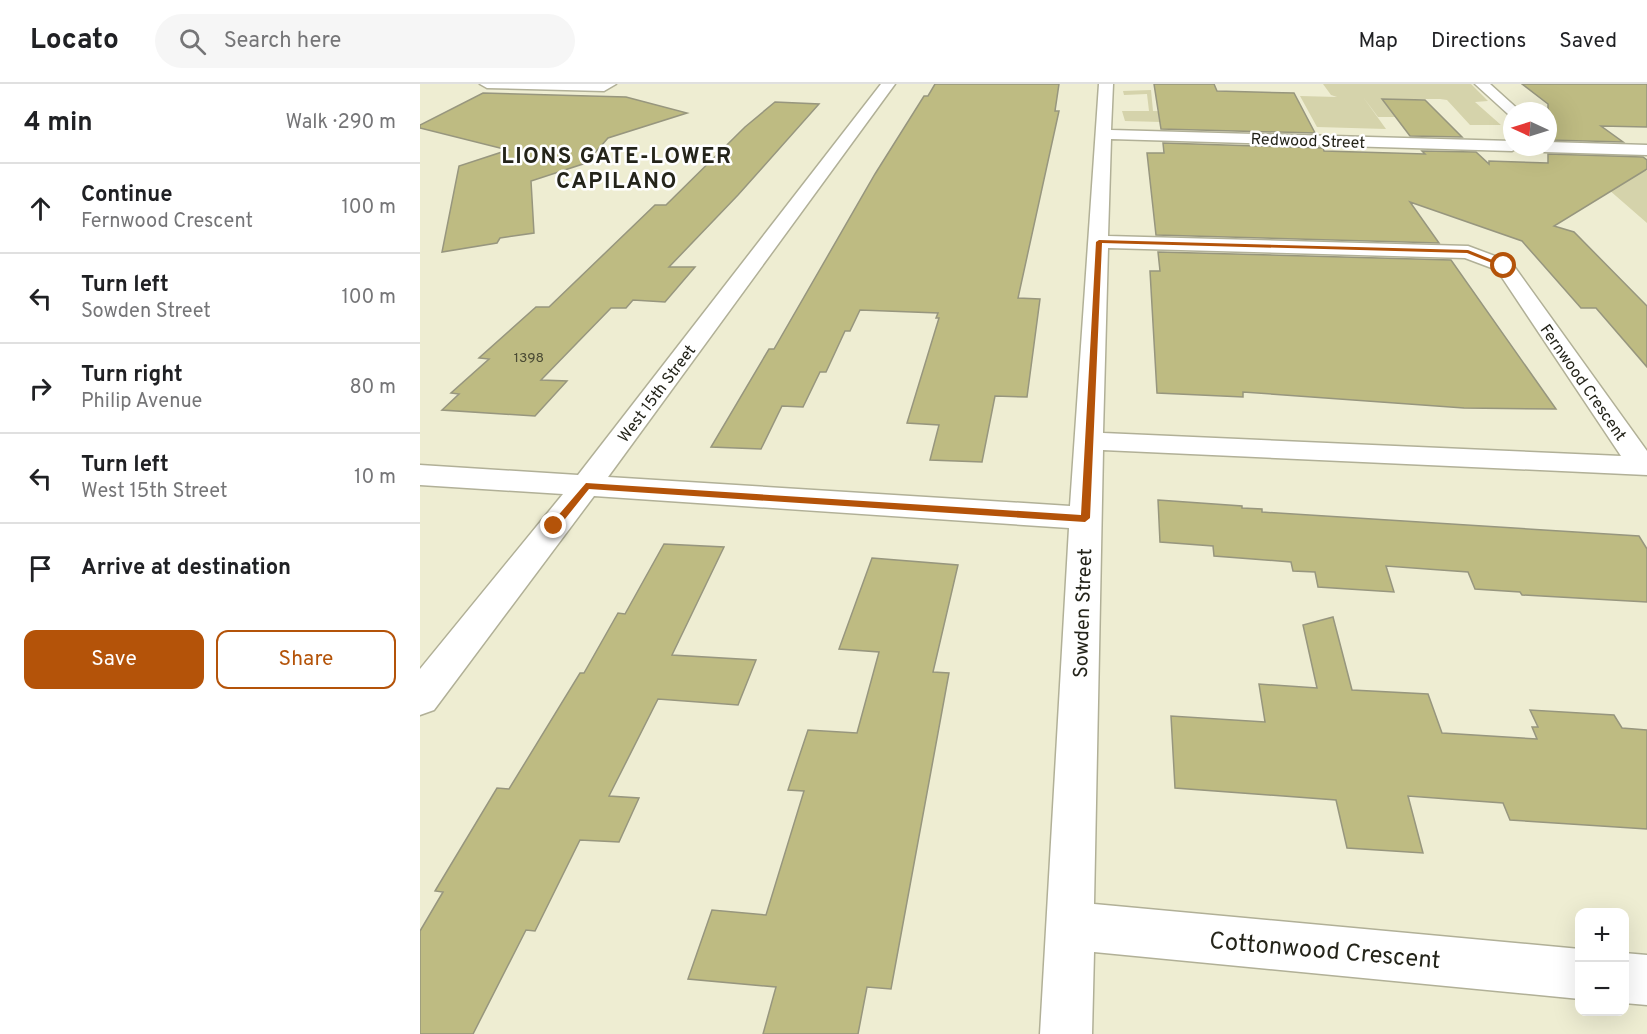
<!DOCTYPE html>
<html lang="en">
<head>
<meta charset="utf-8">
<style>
  body { margin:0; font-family:Overpass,sans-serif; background:#f6f6f6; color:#202124 }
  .controls { position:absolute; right:18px; bottom:18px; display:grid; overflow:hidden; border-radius:12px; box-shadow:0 6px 24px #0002 }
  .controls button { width:54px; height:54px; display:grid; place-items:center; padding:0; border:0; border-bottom:2px solid #e0e0e0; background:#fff; color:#202124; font:30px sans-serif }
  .compass { position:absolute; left:1083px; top:18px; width:54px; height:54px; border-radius:50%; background:#fff; box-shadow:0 6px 24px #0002; rotate:274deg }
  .stop { position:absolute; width:18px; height:18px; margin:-14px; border:4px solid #b45309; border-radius:50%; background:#fff }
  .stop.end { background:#b45309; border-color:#fff; box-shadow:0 2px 6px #0008 }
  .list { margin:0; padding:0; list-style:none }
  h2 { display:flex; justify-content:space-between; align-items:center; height:78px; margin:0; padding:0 24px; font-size:26px }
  h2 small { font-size:20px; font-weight:400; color:#757577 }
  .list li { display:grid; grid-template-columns:39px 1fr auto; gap:18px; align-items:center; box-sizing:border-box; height:90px; padding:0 24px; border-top:2px solid #e0e0e0 }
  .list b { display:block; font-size:22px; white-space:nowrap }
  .list p { margin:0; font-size:20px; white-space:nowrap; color:#757577 }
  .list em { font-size:20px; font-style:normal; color:#757577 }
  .actions { display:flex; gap:12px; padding:18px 24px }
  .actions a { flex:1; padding:14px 0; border:2px solid #b45309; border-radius:12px; text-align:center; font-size:21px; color:#b45309 }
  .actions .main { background:#b45309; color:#fff }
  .icon { flex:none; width:33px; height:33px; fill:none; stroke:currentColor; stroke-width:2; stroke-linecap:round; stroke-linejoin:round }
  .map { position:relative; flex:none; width:1227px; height:950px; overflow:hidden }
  header { display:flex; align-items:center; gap:36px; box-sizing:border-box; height:84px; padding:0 30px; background:#fff; border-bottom:2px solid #e0e0e0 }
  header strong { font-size:28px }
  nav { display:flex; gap:33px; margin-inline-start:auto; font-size:21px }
  .search { width:420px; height:54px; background:#f6f6f6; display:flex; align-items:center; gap:15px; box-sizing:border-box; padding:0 21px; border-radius:33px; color:#757577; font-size:22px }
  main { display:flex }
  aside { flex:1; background:#fff }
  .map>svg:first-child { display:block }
  .green { fill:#d5d3ab }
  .building { fill:#bebb82; stroke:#97967e; stroke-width:1.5 }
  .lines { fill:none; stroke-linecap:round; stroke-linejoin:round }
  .minor-casing { stroke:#b1b097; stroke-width:3 }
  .minor { fill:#fff; fill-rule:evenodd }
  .route { fill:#b45309 }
  .labels { text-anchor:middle; stroke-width:5; stroke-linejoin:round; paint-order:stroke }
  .far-number-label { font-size:14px; fill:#4a4a34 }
  .far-street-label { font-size:16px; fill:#24241a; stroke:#fff }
  .street-label { font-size:20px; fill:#24241a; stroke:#fff }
  .far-district-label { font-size:22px; font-weight:bold; letter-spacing:1.5px; fill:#24241a; stroke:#fff }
  .near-street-label { font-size:24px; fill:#24241a; stroke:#fff }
</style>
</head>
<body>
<header>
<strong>Locato</strong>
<div class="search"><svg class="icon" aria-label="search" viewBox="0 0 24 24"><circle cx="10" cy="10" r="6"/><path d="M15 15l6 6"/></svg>Search here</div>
<nav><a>Map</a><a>Directions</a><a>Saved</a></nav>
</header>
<main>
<aside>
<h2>4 min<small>Walk · 290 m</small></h2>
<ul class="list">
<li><svg class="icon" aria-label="ahead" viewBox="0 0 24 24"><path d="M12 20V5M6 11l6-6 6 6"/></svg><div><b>Continue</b><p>Fernwood Crescent</p></div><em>100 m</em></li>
<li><svg class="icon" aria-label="left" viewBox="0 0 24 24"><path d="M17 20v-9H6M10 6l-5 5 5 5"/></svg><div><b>Turn left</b><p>Sowden Street</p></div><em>100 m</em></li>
<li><svg class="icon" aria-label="right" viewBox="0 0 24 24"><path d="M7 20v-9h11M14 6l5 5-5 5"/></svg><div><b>Turn right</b><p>Philip Avenue</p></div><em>80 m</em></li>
<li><svg class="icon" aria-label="left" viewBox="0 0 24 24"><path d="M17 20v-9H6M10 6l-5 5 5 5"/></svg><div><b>Turn left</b><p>West 15th Street</p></div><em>10 m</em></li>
<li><svg class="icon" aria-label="arrive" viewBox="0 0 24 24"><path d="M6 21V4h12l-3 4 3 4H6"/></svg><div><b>Arrive at destination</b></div></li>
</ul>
<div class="actions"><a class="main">Save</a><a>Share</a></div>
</aside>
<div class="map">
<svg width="1227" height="950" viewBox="0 0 1227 950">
  <rect width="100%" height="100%" fill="#eeedd2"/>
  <!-- green -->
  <path class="green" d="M903 0H1051L1068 17 1055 18 1081 41H1050L1027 16 1020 15H962L976 33H958L943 13 966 45 897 43 880 12 917 13 911 11Z
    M731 6 733 27 881 30 887 42 705 37 702 27H729L727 10 704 11 703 7Z
    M1142 65 1200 66 1227 87V139Z"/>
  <!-- building -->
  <path class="building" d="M515 0H639L635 27H639L598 214 620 215 607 313 575 312 562 378 510 376 519 341 487 339 519 234H516L518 229 440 226 430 247H425L406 288H400L383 323 362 322 341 365 291 363 349 265H354L455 90 504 12H508Z
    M734 0H794L797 7 874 9 895 49 741 45Z
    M1102 0H1227V43L1181 42 1203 58 1128 56V20Z
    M63 9 206 13 267 29 188 54 166 79 111 97 114 149 80 154 77 159 22 168 39 82 88 66 0 44V41Z
    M962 15 1005 16 1042 53 990 52Z
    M355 18 399 20 318 111 249 183H275L245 218 213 216 206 224H191L121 296 147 297 115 332 22 326 39 310 31 309 69 275 59 274 116 223H129L235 121H246L325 43Z
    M743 59 903 64 904 67 1005 70 1002 67 1056 68 1069 80V77L1128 79V70L1223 73 1227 76V85L1134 142 1154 148 1227 222V283L1176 224H1161L1102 157 990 118 1019 159 736 151 727 69H744Z
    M738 168 1031 176 1136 325 1044 324 823 308V313L737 309 730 187H740Z
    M738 416 822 422V424L842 425V428L1219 452 1227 465V518L1102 511 1100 508 1055 505 1048 488 966 482 974 508 898 503 895 488 873 487 871 478 794 472 793 462 740 458Z
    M244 460 304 463 252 571 336 576 318 621 238 615 189 712 219 714 199 758 160 756 115 847 106 846 53 950H0V847L23 808 15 807 77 704 89 705 160 589H164L198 529 205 530Z
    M452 474 538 481 513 588 529 589 471 905 447 903 438 950H343L356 903 268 895 292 826 346 831 384 707 368 706 388 646 437 649 459 568 419 565Z
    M913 533 932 606 1008 610 1022 649 1117 655 1112 643H1118L1110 626 1194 631 1202 644 1227 646V745L1090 736 1083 719 988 712 1003 769 927 764 916 716 755 704 751 632 845 638 839 600 897 604 883 541Z"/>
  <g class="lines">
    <defs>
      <path id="minor" d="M60 0H196L184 7 67 4Z
        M461 0H475L188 393 650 422 679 0H693L691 46 1092 57V63H1099L1092 67 691 55 688 152 1048 162 1091 178 1227 367V391L683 366 674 820 1160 865V915L674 868 672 950H620L649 444 174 412 14 626 0 631V585L143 410 0 401V381L158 391ZM688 164 1045 174 1077 186 1201 372 683 349Z
        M1055 0H1070L1100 27 1088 30Z
        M1128 58 1227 61V71L1124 68 1116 63H1128Z
        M1204 869 1227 871V921L1204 919Z"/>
    </defs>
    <!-- minor casing -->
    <use href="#minor" class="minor-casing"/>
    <!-- minor -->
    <use href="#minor" class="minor"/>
  </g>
  <!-- route -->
  <path class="route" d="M679 156 1048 166 1087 182 1082 183 1047 169 682 159 670 434 665 438 169 405 137 445 129 442 166 399 661 431 676 158Z"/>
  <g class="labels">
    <!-- far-number labels -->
    <g class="far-number-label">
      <text x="109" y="278">1398</text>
    </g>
    <!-- far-street labels -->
    <g class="far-street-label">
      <text transform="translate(888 56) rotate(2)" y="6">Redwood Street</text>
      <text transform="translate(1164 298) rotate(55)" y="6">Fernwood Crescent</text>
      <text transform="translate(236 309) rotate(-53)" y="6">West 15th Street</text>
    </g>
    <!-- street labels -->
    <g class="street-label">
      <text transform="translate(662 529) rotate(-88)" y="7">Sowden Street</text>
    </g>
    <!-- far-district labels -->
    <g class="far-district-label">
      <text x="197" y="79">LIONS GATE-LOWER<tspan x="197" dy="25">CAPILANO</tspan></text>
    </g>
    <!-- near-street labels -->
    <g class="near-street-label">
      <text transform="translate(905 866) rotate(5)" y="8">Cottonwood Crescent</text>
    </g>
  </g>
</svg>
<div class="controls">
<button>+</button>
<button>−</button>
</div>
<svg class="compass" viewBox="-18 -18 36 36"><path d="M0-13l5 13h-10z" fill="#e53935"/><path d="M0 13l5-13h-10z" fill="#757577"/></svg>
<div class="stop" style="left:1084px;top:182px"></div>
<div class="stop end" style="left:134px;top:442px"></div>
</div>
</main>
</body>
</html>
